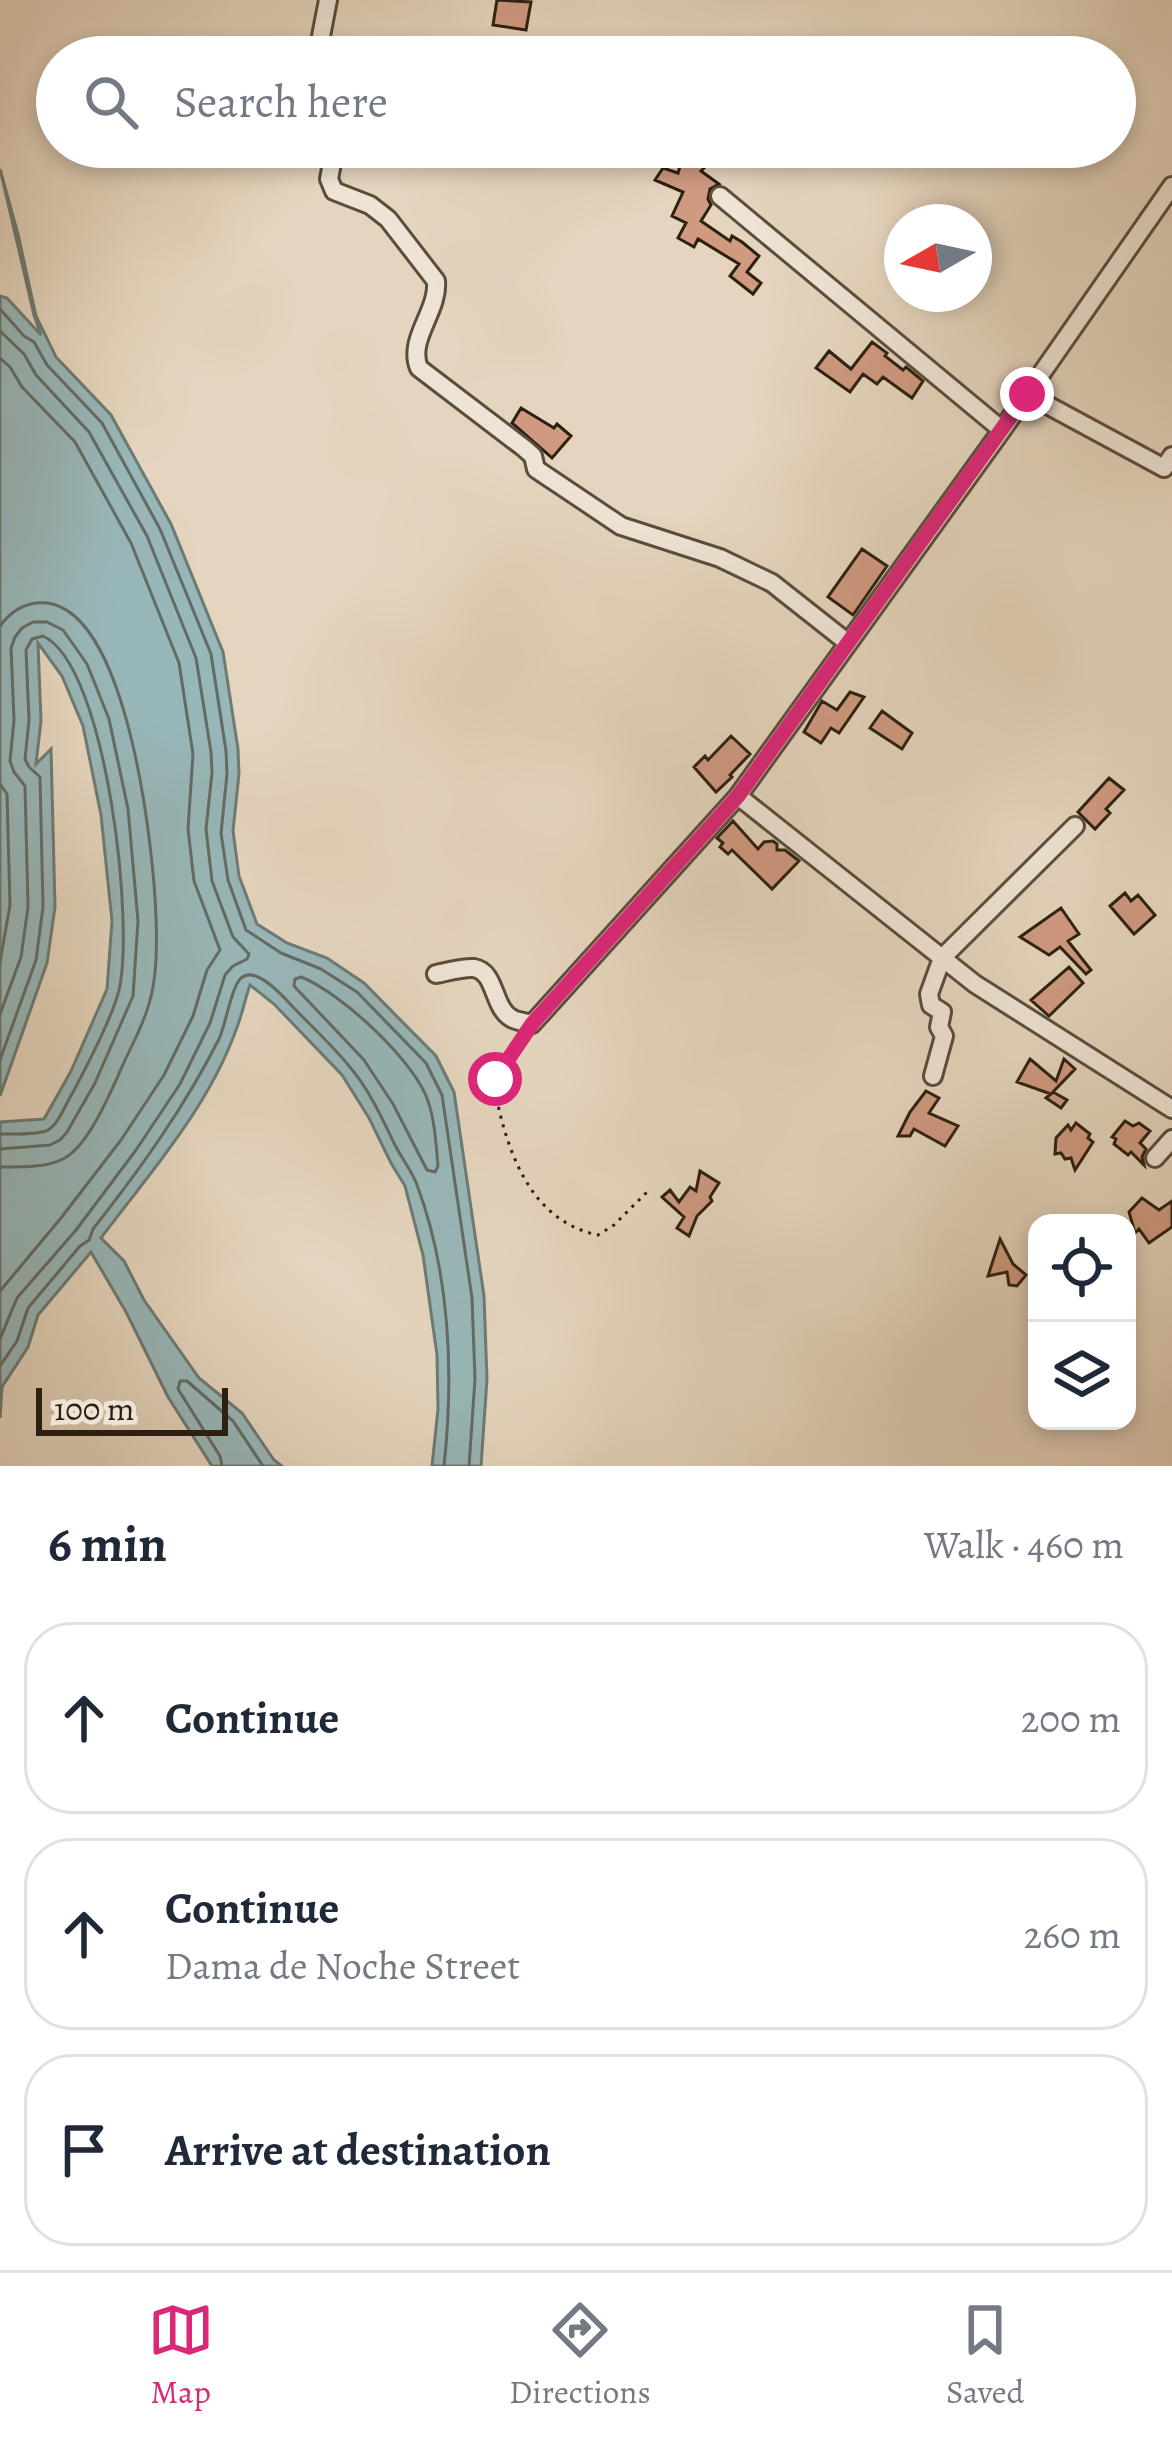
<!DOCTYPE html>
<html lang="en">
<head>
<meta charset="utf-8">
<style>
  body { margin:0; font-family:Alegreya,serif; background:#f6f6f7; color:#1f2937 }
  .controls { position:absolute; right:36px; bottom:36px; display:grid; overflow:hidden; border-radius:24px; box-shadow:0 6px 18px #0003 }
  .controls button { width:108px; height:108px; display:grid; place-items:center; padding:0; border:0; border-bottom:3px solid #e0e1e3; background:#fff; color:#1f2937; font:60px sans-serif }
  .compass { position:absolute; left:884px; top:204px; width:108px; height:108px; border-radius:50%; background:#fff; box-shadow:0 6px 18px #0003; rotate:261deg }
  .scale { position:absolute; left:36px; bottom:30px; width:192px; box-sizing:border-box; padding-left:12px; border:6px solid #2d2010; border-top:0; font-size:33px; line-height:42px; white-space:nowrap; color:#2d2010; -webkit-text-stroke:9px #eee4d5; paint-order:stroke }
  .stop { position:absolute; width:36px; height:36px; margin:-27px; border:9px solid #db2777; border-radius:50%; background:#fff }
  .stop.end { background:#db2777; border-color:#fff; box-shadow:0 3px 12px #0008 }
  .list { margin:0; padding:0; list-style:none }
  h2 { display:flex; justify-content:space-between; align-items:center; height:156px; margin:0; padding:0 48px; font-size:51px }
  h2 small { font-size:39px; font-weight:400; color:#747a83 }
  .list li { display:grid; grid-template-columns:78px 1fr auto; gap:36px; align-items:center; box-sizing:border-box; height:192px; margin:0 24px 24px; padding:0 24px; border:3px solid #e0e1e3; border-radius:48px }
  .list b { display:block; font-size:45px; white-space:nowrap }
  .list p { margin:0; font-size:39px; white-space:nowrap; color:#747a83 }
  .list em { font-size:39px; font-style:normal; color:#747a83 }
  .icon { flex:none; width:66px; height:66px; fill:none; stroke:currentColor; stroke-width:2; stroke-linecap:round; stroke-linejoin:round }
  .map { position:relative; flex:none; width:1172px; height:1466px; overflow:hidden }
  .search { position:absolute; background:#fff; box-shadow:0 6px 18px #0003; left:36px; right:36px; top:36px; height:132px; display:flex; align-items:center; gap:30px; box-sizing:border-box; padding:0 42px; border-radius:66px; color:#747a83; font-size:45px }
  .sheet { height:804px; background:#fff }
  nav { display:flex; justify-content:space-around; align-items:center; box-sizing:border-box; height:168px; border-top:3px solid #e0e1e3; background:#fff; font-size:33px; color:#747a83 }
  nav a { display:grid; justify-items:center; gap:6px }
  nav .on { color:#db2777 }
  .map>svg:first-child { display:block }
  .water { fill:#98b7b9; stroke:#6d7b75; stroke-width:3 }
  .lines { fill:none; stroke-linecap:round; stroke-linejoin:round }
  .shore { stroke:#626c64; stroke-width:3 }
  .building { fill:#d09a81; stroke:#2d2010; stroke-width:3 }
  .minor-casing { stroke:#5b4d3c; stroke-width:22 }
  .path { stroke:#2d2010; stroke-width:3; stroke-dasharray:3 6; stroke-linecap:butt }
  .minor { stroke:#eee4d5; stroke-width:16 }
  .route { stroke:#db2777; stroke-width:15 }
</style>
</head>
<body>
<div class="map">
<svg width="1172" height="1466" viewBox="0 0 1172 1466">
  <rect width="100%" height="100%" fill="#e5d5be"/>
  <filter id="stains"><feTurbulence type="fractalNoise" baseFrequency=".00167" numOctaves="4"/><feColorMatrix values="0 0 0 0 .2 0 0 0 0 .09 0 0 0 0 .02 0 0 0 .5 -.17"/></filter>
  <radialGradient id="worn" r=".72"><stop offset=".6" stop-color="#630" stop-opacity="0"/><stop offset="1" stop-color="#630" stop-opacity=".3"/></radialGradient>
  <!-- water -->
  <path class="water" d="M0 169 18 234 36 316 56 357 111 415 171 524 223 652 238 749 239 774 233 831 239 876 257 924 287 943 327 958 364 983 436 1056 454 1092 484 1296 487 1379 481 1466H432L438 1409 437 1355 423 1255 405 1186 391 1163 369 1118 342 1075 274 1004 250 985C245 999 242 1015 236 1030 208 1108 150 1173 101 1238L124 1261 144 1300 199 1378 242 1413 274 1460 282 1466H212L168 1397 126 1312 91 1252 38 1315 28 1347 2 1387 0 1418V1122L44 1119 71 1071 107 989 112 921 101 815 83 726 62 676 38 643 41 721 36 764 51 749 55 907 47 963 0 1096V296L7 298 41 335 34 315Z"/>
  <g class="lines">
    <!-- shore -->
    <path class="shore" d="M0 309 24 336 34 342 47 365 102 423 160 529 211 654 226 751 227 774 221 833 228 880 246 930 281 953 321 969 357 992 426 1063 442 1095 472 1298 475 1379 469 1466
      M0 331 24 354 36 375 89 432 147 536 196 658 211 752 212 773 206 829 212 881 233 937 249 954 247 959 233 966 225 975 210 1023 180 1084 136 1150 76 1230 17 1298 0 1339
      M0 358 10 367 22 387 75 442 131 543 179 663 193 754 188 829 194 881 220 950 207 970 193 1016 164 1075 121 1140 61 1218 0 1291
      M0 626C11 611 27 601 47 603 129 613 154 852 156 918 157 943 157 976 150 1000 144 1026 128 1051 118 1076 107 1100 87 1147 63 1159 45 1168 20 1167 0 1167
      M0 784 7 794 10 905 0 962
      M301 977C340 992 415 1061 428 1101 435 1121 436 1145 438 1166L435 1172 427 1170 393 1104 364 1060 294 986 295 979Z
      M0 1014 21 957 28 907 25 786 14 772 10 761 14 720 11 648 15 637 22 628 33 622H47L63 630 87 664 109 719 128 809 138 921 133 996 95 1083 67 1132 60 1140 50 1145 0 1149
      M0 1060 36 960 43 907 40 777 29 767 25 759 29 720 26 650 32 639 43 636C107 665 136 931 118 994 109 1024 87 1066 72 1094 65 1105 58 1126 46 1131 33 1135 14 1134 0 1134
      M0 1366 17 1341 28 1308 80 1246 89 1240 93 1229C141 1168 184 1108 219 1039 226 1024 231 988 241 978 256 965 283 996 292 1006 311 1026 332 1045 349 1066 369 1089 382 1118 395 1145 402 1159 412 1171 417 1185 450 1273 454 1374 444 1466
      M222 1466 220 1456 178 1389 180 1381H187L233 1421 263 1466"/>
  </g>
  <!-- building -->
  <path class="building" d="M497 0 531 2 526 30 493 25Z
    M683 156 704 168 701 171 719 184 710 189 708 199 711 205 701 221 730 241 732 236 742 242 759 256 747 272 761 283 753 294 730 276 739 264 698 239 694 247 678 238 686 223 672 216 683 192 655 180 663 168 678 173Z
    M872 342 887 353 885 356 903 370 906 367 923 381 912 398 883 377 877 384 863 374 850 392 816 368 829 351 851 369Z
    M521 408 554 428 557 424 571 436 552 458 512 423Z
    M862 549 887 566 853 615 828 597Z
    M850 692 864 697 839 733 831 728 821 743 804 732 822 701 837 710Z
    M882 711 912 733 902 749 870 728Z
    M731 736 750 754 730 775 732 777 716 792 694 767 705 756 708 760Z
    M1109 778 1124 790 1106 809 1110 813 1095 829 1078 812Z
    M733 821 758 849 764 842 773 841 777 844V850H785L799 861 772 889 732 850 728 854 720 847 723 843 717 838Z
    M1125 893 1131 901 1138 895 1155 915 1134 934 1110 906Z
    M1061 908 1079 934 1068 941 1091 970 1086 974 1060 947 1049 955 1020 937Z
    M1069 967 1083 983 1049 1016 1031 1000Z
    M1030 1059 1056 1081 1064 1059 1075 1069 1053 1092 1067 1100 1061 1108 1046 1098 1051 1094 1017 1082Z
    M926 1091 939 1098 929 1113 958 1126 945 1146 914 1129 910 1136H898L910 1112Z
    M1125 1121 1133 1126 1139 1123 1150 1131 1140 1143 1146 1149 1142 1157 1144 1165 1131 1152 1128 1155 1114 1144 1116 1139 1112 1137Z
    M1076 1123 1090 1134 1088 1138 1093 1142 1075 1170 1071 1158 1065 1159 1061 1153 1055 1154 1056 1138 1068 1125 1071 1130Z
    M700 1171 719 1183 710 1197 712 1201 697 1216 689 1236 677 1228 684 1217 662 1197 670 1190 679 1202 690 1187 696 1191Z
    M1142 1198 1159 1210 1172 1201V1227L1149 1243 1139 1229 1135 1233 1129 1212Z
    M1000 1239 1013 1264 1026 1275 1017 1286 1009 1285 1007 1272 988 1276Z"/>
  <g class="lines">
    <defs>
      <path id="minor" d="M317 57 328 0
        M335 147 329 179 334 191 370 205 388 219 436 281C439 311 407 339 419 368L524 448 533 456 536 469 621 526 720 558 772 583 848 643
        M720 196 1002 430
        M1027 394 1164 468 1172 456
        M738 796 975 984 1172 1109
        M436 974C447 972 463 967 474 968 497 972 492 1009 513 1019 516 1021 529 1023 532 1024L738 796 1002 430 1172 186
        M933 1076 944 1036 939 1027 942 1012 931 1005 929 994 942 958 1075 826
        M1155 1158 1172 1139"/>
    </defs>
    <!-- minor casing -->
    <use href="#minor" class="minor-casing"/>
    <!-- path -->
    <path class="path" d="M524 1035 495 1079V1091C507 1151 530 1221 598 1235L614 1225 649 1190"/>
    <!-- minor -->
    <use href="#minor" class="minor"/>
  </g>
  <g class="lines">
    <!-- route -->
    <path class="route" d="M495 1079 532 1024 738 796 1027 394"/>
  </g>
  <rect width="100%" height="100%" filter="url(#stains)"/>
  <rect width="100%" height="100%" fill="url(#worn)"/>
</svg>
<div class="controls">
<button><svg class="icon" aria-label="locate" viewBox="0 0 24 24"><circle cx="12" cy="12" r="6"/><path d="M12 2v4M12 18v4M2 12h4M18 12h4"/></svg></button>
<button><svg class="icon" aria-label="layers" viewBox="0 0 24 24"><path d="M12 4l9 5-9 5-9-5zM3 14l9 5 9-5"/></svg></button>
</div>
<svg class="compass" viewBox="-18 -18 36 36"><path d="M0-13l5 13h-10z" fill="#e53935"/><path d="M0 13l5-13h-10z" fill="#747a83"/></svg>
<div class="scale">100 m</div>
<div class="stop" style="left:495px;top:1079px"></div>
<div class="stop end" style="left:1027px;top:394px"></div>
<div class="search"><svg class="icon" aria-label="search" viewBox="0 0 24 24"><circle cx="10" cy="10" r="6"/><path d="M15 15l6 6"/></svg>Search here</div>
</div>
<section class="sheet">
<h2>6 min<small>Walk · 460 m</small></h2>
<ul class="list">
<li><svg class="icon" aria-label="ahead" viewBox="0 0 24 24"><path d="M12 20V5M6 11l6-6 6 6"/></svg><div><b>Continue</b></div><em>200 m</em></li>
<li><svg class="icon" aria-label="ahead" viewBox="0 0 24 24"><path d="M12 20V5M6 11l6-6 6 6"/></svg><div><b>Continue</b><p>Dama de Noche Street</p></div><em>260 m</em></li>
<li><svg class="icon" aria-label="arrive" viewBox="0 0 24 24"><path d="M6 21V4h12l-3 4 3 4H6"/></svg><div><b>Arrive at destination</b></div></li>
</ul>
</section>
<nav>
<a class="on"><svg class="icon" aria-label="map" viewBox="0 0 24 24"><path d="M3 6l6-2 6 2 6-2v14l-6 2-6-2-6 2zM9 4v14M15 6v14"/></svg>Map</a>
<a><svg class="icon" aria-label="directions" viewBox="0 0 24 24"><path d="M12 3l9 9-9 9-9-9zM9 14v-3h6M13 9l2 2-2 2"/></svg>Directions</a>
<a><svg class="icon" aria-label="saved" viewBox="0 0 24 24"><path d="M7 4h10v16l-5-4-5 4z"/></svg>Saved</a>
</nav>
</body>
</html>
